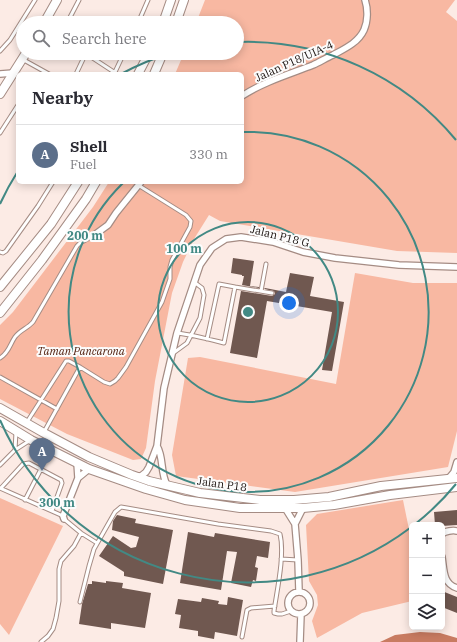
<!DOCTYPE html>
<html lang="en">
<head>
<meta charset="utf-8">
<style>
  body { margin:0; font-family:"IBM Plex Serif",serif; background:#f2f2f3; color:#2b2b33 }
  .controls { position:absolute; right:12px; bottom:12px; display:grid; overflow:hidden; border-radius:6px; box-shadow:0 2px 10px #0003 }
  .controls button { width:36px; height:36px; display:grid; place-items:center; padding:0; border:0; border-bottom:1px solid #e1e1e2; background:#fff; color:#2b2b33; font:20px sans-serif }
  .you { position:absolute; left:289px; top:303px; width:14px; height:14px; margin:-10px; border:3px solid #fff; border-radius:50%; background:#1a73e8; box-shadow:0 0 0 6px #1a73e833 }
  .badge { display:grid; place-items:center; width:26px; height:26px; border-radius:50%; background:#db2777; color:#fff; font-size:13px; font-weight:700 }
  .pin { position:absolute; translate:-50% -33px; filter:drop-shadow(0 1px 2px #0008) }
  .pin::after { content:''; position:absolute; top:21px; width:14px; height:12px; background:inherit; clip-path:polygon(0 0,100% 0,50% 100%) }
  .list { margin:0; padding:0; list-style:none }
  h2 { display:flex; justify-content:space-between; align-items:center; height:52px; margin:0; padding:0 16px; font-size:17px }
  h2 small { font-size:13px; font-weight:400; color:#7c7c81 }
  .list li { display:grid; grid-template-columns:26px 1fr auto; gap:12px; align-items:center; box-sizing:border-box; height:60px; padding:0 16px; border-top:1px solid #e1e1e2 }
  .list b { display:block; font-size:15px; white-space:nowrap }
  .list p { margin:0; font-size:13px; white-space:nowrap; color:#7c7c81 }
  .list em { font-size:13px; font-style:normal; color:#7c7c81 }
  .icon { flex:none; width:22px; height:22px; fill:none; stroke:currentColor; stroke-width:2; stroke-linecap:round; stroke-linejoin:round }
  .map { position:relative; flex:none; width:457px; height:642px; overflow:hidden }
  .search { position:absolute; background:#fff; box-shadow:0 2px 10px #0003; left:16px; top:16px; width:228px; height:44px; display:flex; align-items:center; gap:10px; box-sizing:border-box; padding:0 14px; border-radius:22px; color:#7c7c81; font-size:15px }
  .panel { position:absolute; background:#fff; box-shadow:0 2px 10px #0003; left:16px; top:72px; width:228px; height:112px; border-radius:6px }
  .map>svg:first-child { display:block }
  .green { fill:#f8b8a2 }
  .water { fill:#c87b61 }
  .building { fill:#705850 }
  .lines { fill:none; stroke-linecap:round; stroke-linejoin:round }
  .lane-casing { stroke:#a58c84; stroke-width:5 }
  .street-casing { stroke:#a58c84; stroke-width:8 }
  .secondary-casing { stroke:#a58c84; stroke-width:10 }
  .lane { stroke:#fff; stroke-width:3 }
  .street { stroke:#fff; stroke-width:5.5 }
  .secondary { stroke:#fff; stroke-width:8 }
  .ring { fill:none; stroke:#428984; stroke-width:2 }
  .labels { text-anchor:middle; stroke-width:4; stroke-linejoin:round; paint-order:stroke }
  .street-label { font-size:11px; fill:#19100d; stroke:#fcfcfc }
  .park-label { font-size:11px; font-style:italic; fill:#542210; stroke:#fcfcfc }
  .centre { fill:#428984; stroke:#fcfcfc; stroke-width:2 }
  .ring-label { font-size:12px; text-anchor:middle; font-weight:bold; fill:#428984; stroke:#fcfcfc; stroke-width:4; stroke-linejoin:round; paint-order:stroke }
</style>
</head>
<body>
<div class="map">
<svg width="457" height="642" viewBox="0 0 457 642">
  <rect width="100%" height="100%" fill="#fcebe5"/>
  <!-- green -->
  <path class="green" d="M205 0H455L446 12 457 21V253L397 251 220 221 209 215 194 239 183 262 172 293 155 381 146 448 141 459 133 460 67 434 0 399V325L13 312 93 207 109 182H242V74H175L184 53H237V23H196Z
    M355 273 413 283H457V431L448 467 295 492 176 476 172 455 188 358 200 357 336 384Z
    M0 498 63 526 9 635 0 624Z
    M403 500 412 544V601L362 613 317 638 312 621 318 605 317 595 309 581 306 525 317 514Z"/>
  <!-- water -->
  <path class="water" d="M420 632 440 633 457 638V642H380L395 635Z"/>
  <!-- building -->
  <path class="building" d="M233 258 254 261 250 286 259 287V288L242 285 244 276H242V275L231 273Z
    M290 273 314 277 310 296 344 302 332 371 322 370 332 312 267 301 257 358 230 353 241 291 272 296 275 294 274 291 264 289 265 288 286 292Z
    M457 510V525L442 526V525H435L434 512Z
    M117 515 136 519 135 523 173 530 163 584 124 576V572L99 556 113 536 131 548 136 547 139 537 112 530 113 521Z
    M188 532 214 537 215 533 270 542 268 558 257 556 255 567 258 568 256 581 253 580 251 587 231 583 237 552 227 551 221 590 180 583Z
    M92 581 106 583V581L123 583 122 588 151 593 145 628 111 623V629L79 624 82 604 88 584H92Z
    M442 591 457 597V613L442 607Z
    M228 597 243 600 237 636 215 632 214 639 198 636V631L179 628 181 615 175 614 178 599 201 602 202 598 219 601 218 604 227 605Z"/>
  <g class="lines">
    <defs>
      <path id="lane" d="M47 18 54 23
        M67 23 79 0
        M138 23 148 0
        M0 51 10 40 35 0
        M85 53 117 74
        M22 59 49 74
        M115 72 124 53
        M76 74 86 53
        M0 133 18 105
        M0 252 3 253 6 251 38 206 53 182
        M235 287 272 293
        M261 291 266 264
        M177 333C193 335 208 339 224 343L235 287 219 284 207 339
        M172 354 187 343 200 318 204 295 202 288 194 282
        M0 358C9 353 10 344 15 337 20 330 28 328 33 322L77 246 80 243 93 236
        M0 377 57 409
        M27 422 66 361H69L80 367 104 382 110 384 115 381 118 378 126 367 162 302 170 279V267L172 260 190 227 191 221 186 215 138 185
        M44 432 80 367
        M15 450 16 432
        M0 465 15 450 29 441
        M0 488 63 516
        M1 488 23 464 29 463 61 480 62 483 52 511
        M25 500 41 469
        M64 519 81 533 97 543
        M281 559 298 560
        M80 602 89 566 94 549 115 512 121 507 127 508 218 524 271 531 280 534C285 555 277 590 274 611V613L278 614H282L291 611
        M242 637 247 610 251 608 275 606
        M41 642 48 636 53 629 56 618 59 601V569L61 561 67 554 74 546 81 533"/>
      <path id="street" d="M0 74 13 73
        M242 96C263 82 290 74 313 65 320 62 326 58 333 55 344 49 358 43 364 30 368 21 368 9 365 0
        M93 236 108 225 116 213 141 182
        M157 446C164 458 160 472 167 485
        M136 476H141L146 472 149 467 157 446 164 388 177 333 200 265 212 248 226 239 241 237 273 242 303 252 335 258 399 265 457 267
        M78 478 89 469
        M449 478 454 472 457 462
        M285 508 295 524 298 560 299 591
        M64 519 63 516 78 478 77 463
        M295 524 303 508
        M442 534C445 531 453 530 457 531
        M442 557C444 570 443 584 457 588
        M288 603a11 11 0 1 1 22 0a11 11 0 1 1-22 0Z
        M300 642 301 614"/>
      <path id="secondary" d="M44 23 57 0
        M163 23 171 0
        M176 23 184 0
        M138 74 149 53
        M154 74 163 53
        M0 94 26 53
        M0 287 51 224 78 182
        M0 313 42 260 86 199 96 182
        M0 408 44 433 89 457 132 475 149 481 200 493 260 500H294L329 497 381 486 457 478
        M0 421 31 440 89 469 146 489 185 500 240 508H303L334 505 390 495 457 487"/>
    </defs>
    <!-- lane casing -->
    <use href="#lane" class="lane-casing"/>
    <!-- street casing -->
    <use href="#street" class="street-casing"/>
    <!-- secondary casing -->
    <use href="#secondary" class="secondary-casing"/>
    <!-- lane -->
    <use href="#lane" class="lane"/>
    <!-- street -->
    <use href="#street" class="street"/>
    <!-- secondary -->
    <use href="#secondary" class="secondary"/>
  </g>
  <!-- distance rings -->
  <g class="ring">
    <circle cx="248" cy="312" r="90"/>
    <path d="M243 132A180 180 0 1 1 123 183"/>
    <path d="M456 484A270 270 0 0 1 414 525M410 528A270 270 0 0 1 0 420M0 204A270 270 0 0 1 18 171M121 74A270 270 0 0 1 171 53M239 42A270 270 0 0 1 456 140"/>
  </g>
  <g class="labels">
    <!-- street labels -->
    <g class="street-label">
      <text transform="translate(294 61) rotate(-24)" y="4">Jalan P18/UIA-4</text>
      <text transform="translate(280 236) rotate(14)" y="4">Jalan P18 G</text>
      <text transform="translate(222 484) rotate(8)" y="4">Jalan P18</text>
    </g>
    <!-- park labels -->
    <g class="park-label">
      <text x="81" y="355">Taman Pancarona</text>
    </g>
  </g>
  <circle cx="248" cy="312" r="6" class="centre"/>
  <g class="ring-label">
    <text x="85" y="240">200 m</text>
    <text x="184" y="253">100 m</text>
    <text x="57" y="507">300 m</text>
  </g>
</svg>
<div class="controls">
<button>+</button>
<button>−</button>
<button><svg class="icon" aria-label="layers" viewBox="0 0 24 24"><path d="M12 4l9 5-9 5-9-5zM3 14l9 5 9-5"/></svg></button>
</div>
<div class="you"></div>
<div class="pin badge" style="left:42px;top:471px;background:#5c6f8a">A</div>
<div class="search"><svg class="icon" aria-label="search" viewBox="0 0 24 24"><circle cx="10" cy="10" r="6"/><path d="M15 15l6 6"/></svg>Search here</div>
<section class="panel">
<h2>Nearby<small></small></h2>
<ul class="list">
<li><span class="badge" style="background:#5c6f8a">A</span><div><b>Shell</b><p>Fuel</p></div><em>330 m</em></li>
</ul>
</section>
</div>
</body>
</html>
